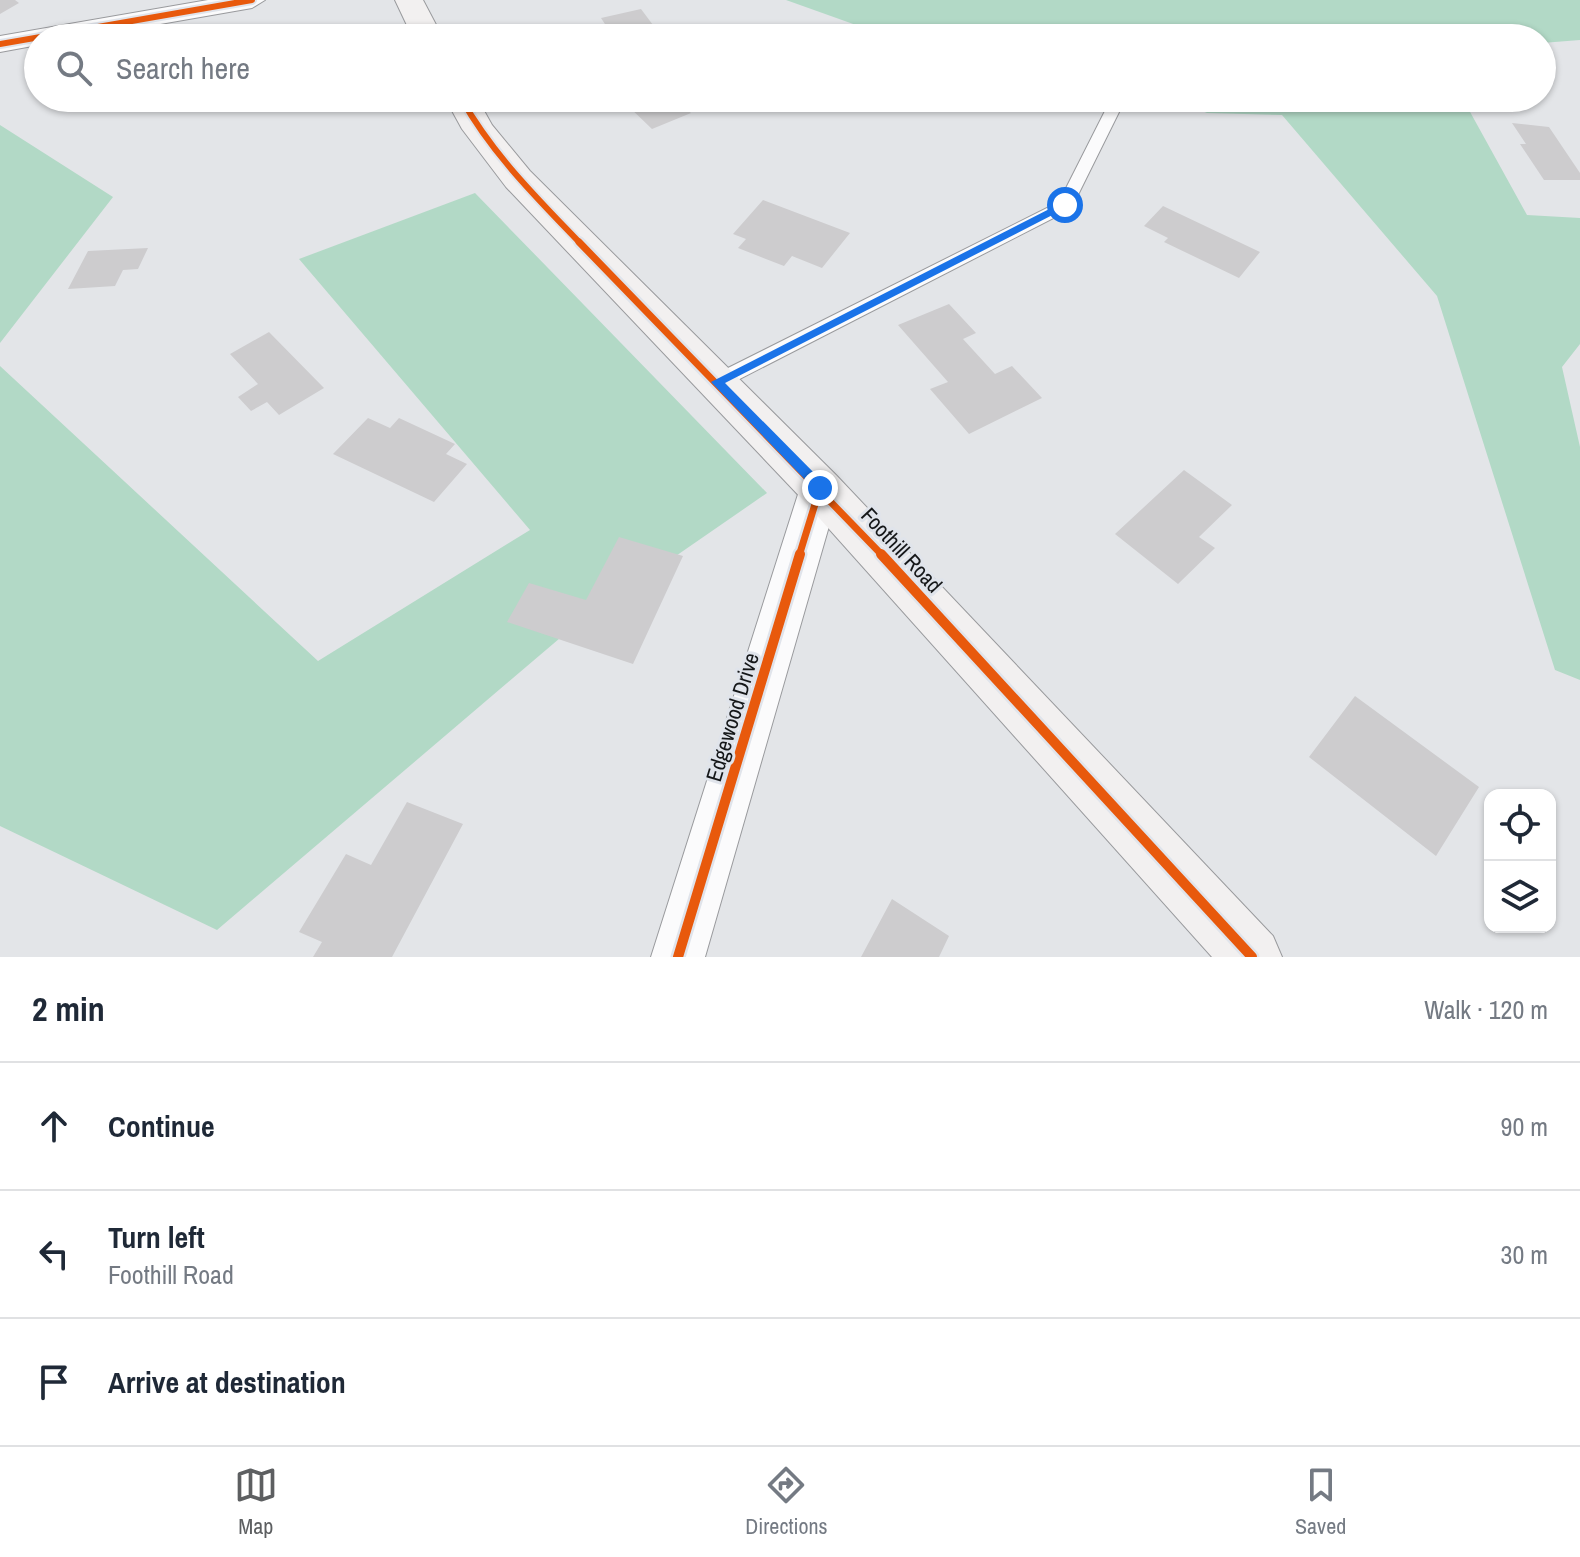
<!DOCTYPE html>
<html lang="en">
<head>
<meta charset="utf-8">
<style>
  body { margin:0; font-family:"Archivo Narrow",sans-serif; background:#f6f6f7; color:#1f2937 }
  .controls { position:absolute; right:24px; bottom:24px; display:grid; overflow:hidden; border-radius:16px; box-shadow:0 2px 6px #0004 }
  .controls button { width:72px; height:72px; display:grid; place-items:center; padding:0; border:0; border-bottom:2px solid #e0e1e3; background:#fff; color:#1f2937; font:40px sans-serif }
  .stop { position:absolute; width:24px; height:24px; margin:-18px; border:6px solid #1a73e8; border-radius:50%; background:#fff }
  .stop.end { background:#1a73e8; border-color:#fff; box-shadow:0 2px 8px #0008 }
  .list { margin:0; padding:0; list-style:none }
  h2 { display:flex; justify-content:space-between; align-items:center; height:104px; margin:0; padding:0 32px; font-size:34px }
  h2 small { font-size:26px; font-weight:400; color:#747a83 }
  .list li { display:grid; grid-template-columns:52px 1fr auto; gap:24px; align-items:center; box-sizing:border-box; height:128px; padding:0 32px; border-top:2px solid #e0e1e3 }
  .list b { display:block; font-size:30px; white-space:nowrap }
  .list p { margin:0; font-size:26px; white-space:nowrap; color:#747a83 }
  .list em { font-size:26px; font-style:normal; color:#747a83 }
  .icon { flex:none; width:44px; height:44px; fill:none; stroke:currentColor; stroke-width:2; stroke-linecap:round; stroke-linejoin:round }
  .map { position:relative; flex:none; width:1580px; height:957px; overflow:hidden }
  .search { position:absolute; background:#fff; box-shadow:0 2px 6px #0004; left:24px; right:24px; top:24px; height:88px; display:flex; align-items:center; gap:20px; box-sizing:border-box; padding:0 28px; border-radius:44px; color:#747a83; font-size:30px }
  .sheet { height:488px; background:#fff }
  nav { display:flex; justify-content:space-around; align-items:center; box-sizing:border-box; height:112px; border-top:2px solid #e0e1e3; background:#fff; font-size:22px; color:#747a83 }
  nav a { display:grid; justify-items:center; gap:4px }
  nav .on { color:#5d5f61 }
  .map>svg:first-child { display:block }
  .green { fill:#b2d9c6 }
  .building { fill:#cdccce }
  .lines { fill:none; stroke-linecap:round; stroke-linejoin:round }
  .lane-casing { stroke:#999a9d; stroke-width:2 }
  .street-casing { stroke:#999a9d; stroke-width:2 }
  .secondary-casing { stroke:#999a9d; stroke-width:2 }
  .lane { fill:#fbfbfc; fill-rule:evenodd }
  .street { fill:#fbfbfc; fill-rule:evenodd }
  .secondary { fill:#f2f0f0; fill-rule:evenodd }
  .cycleway-far2-casing { stroke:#e0e4eb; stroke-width:10 }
  .cycleway-far1-casing { stroke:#e0e4eb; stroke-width:12 }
  .cycleway-casing { stroke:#e0e4eb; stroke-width:15 }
  .cycleway-far2 { stroke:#e8590c; stroke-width:6 }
  .cycleway-far1 { stroke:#e8590c; stroke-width:7 }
  .cycleway { stroke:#e8590c; stroke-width:10 }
  .route { fill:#1a73e8 }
  .labels { text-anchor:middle; stroke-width:6; stroke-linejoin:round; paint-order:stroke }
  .street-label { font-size:22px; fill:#151719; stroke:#e0e4eb }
</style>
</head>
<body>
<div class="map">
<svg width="1580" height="957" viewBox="0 0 1580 957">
  <rect width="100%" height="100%" fill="#e3e5e8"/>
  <!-- green -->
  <path class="green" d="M786 0H1580V40L1542 43V38H854L856 25Z
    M1171 98H1474L1469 110 1527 215 1580 218V344L1562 367 1580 447V680L1555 670 1437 296 1282 115 1207 113Z
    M0 125 113 197 0 343Z
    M475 193 767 493 573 627 217 930 0 826V366L318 661 530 530 299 259Z"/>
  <!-- building -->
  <path class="building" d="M0 0H15L19 3 0 14Z
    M641 9 656 29 678 24 687 36 614 38 601 18Z
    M642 98H674L691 113 652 129 626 104Z
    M1512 123 1549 127 1580 173V180H1544L1520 144H1526Z
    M763 200 850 233 822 268 792 256 784 266 738 248 746 239 733 234Z
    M1163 206 1260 252 1239 278 1164 242 1168 238 1144 226Z
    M148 248 138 269 123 270 115 286 68 289 88 251Z
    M949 304 976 333 963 339 995 374 1012 366 1042 398 969 434 930 389 948 382 898 325Z
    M269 332 324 388 279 415 267 402 251 411 238 397 258 384 230 354Z
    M368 418 390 428 399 418 455 444 446 454 467 464 434 502 333 454Z
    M1184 470 1232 505 1199 537 1215 548 1178 584 1115 534Z
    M619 537 683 556 633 664 507 622 529 583 586 600Z
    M1355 696 1479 787 1436 856 1309 757Z
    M407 802 463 824 392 957H313L322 942 299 932 346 854 371 865Z
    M892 899 949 936 939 957H861Z"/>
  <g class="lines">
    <defs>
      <path id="lane" d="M1108 100 1121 108 1071 209 724 387H710L708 382 710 377 1059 202 1106 109 1101 104Z"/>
      <path id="street" d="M208 0H265L252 8 80 38H38V45L0 52V36Z
        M820 471 834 476 840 488 705 957H651L800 488 806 476Z"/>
      <path id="secondary" d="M395 0H423L443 38H413Z
        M445 98H477L492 125 530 171 836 475 1273 936 1282 957H1212L804 501 506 187 462 129Z"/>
    </defs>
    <!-- lane casing -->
    <use href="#lane" class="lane-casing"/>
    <!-- street casing -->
    <use href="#street" class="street-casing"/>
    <!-- secondary casing -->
    <use href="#secondary" class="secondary-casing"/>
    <!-- lane -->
    <use href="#lane" class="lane"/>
    <!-- street -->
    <use href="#street" class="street"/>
    <!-- secondary -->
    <use href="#secondary" class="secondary"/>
    <defs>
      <path id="cycleway-far2" d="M0 44 252 0
        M461 98C492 154 537 198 581 244"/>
      <path id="cycleway-far1" d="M579 242 883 556
        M799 556 820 488"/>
      <path id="cycleway" d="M881 554 1252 957
        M678 957 800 554"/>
    </defs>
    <!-- cycleway-far2 casing -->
    <use href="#cycleway-far2" class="cycleway-far2-casing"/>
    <!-- cycleway-far1 casing -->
    <use href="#cycleway-far1" class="cycleway-far1-casing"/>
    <!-- cycleway casing -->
    <use href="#cycleway" class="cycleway-casing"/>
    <!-- cycleway-far2 -->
    <use href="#cycleway-far2" class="cycleway-far2"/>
    <!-- cycleway-far1 -->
    <use href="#cycleway-far1" class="cycleway-far1"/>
    <!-- cycleway -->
    <use href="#cycleway" class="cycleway"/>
  </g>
  <!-- route -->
  <path class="route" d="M1065 201 1068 207 725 383 825 484V491H816L711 382Z"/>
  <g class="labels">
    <!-- street labels -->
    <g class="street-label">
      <text transform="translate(902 550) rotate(47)" y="8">Foothill Road</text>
      <text transform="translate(732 717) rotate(-73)" y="8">Edgewood Drive</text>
    </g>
  </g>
</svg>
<div class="controls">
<button><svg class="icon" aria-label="locate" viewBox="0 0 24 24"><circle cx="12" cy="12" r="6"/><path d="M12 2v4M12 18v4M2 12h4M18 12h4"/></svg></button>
<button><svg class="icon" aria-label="layers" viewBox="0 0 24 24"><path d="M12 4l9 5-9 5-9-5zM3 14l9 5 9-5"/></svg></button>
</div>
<div class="stop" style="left:1065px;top:205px"></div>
<div class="stop end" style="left:820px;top:488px"></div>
<div class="search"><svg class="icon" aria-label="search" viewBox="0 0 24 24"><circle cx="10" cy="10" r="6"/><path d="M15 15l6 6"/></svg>Search here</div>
</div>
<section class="sheet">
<h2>2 min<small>Walk · 120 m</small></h2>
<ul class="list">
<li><svg class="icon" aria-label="ahead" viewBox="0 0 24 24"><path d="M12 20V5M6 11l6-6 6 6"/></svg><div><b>Continue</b></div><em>90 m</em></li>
<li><svg class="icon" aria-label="left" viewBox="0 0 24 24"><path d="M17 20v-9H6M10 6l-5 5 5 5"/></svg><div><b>Turn left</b><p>Foothill Road</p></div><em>30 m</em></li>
<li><svg class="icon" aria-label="arrive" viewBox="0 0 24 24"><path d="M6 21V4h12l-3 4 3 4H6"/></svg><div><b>Arrive at destination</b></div></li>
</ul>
</section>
<nav>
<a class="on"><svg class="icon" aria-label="map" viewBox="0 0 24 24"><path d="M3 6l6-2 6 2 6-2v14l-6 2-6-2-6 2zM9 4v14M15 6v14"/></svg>Map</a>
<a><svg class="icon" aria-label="directions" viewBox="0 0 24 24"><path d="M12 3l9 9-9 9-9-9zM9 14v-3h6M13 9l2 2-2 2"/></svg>Directions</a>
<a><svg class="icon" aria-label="saved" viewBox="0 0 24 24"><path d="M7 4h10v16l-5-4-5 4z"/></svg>Saved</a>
</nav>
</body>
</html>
